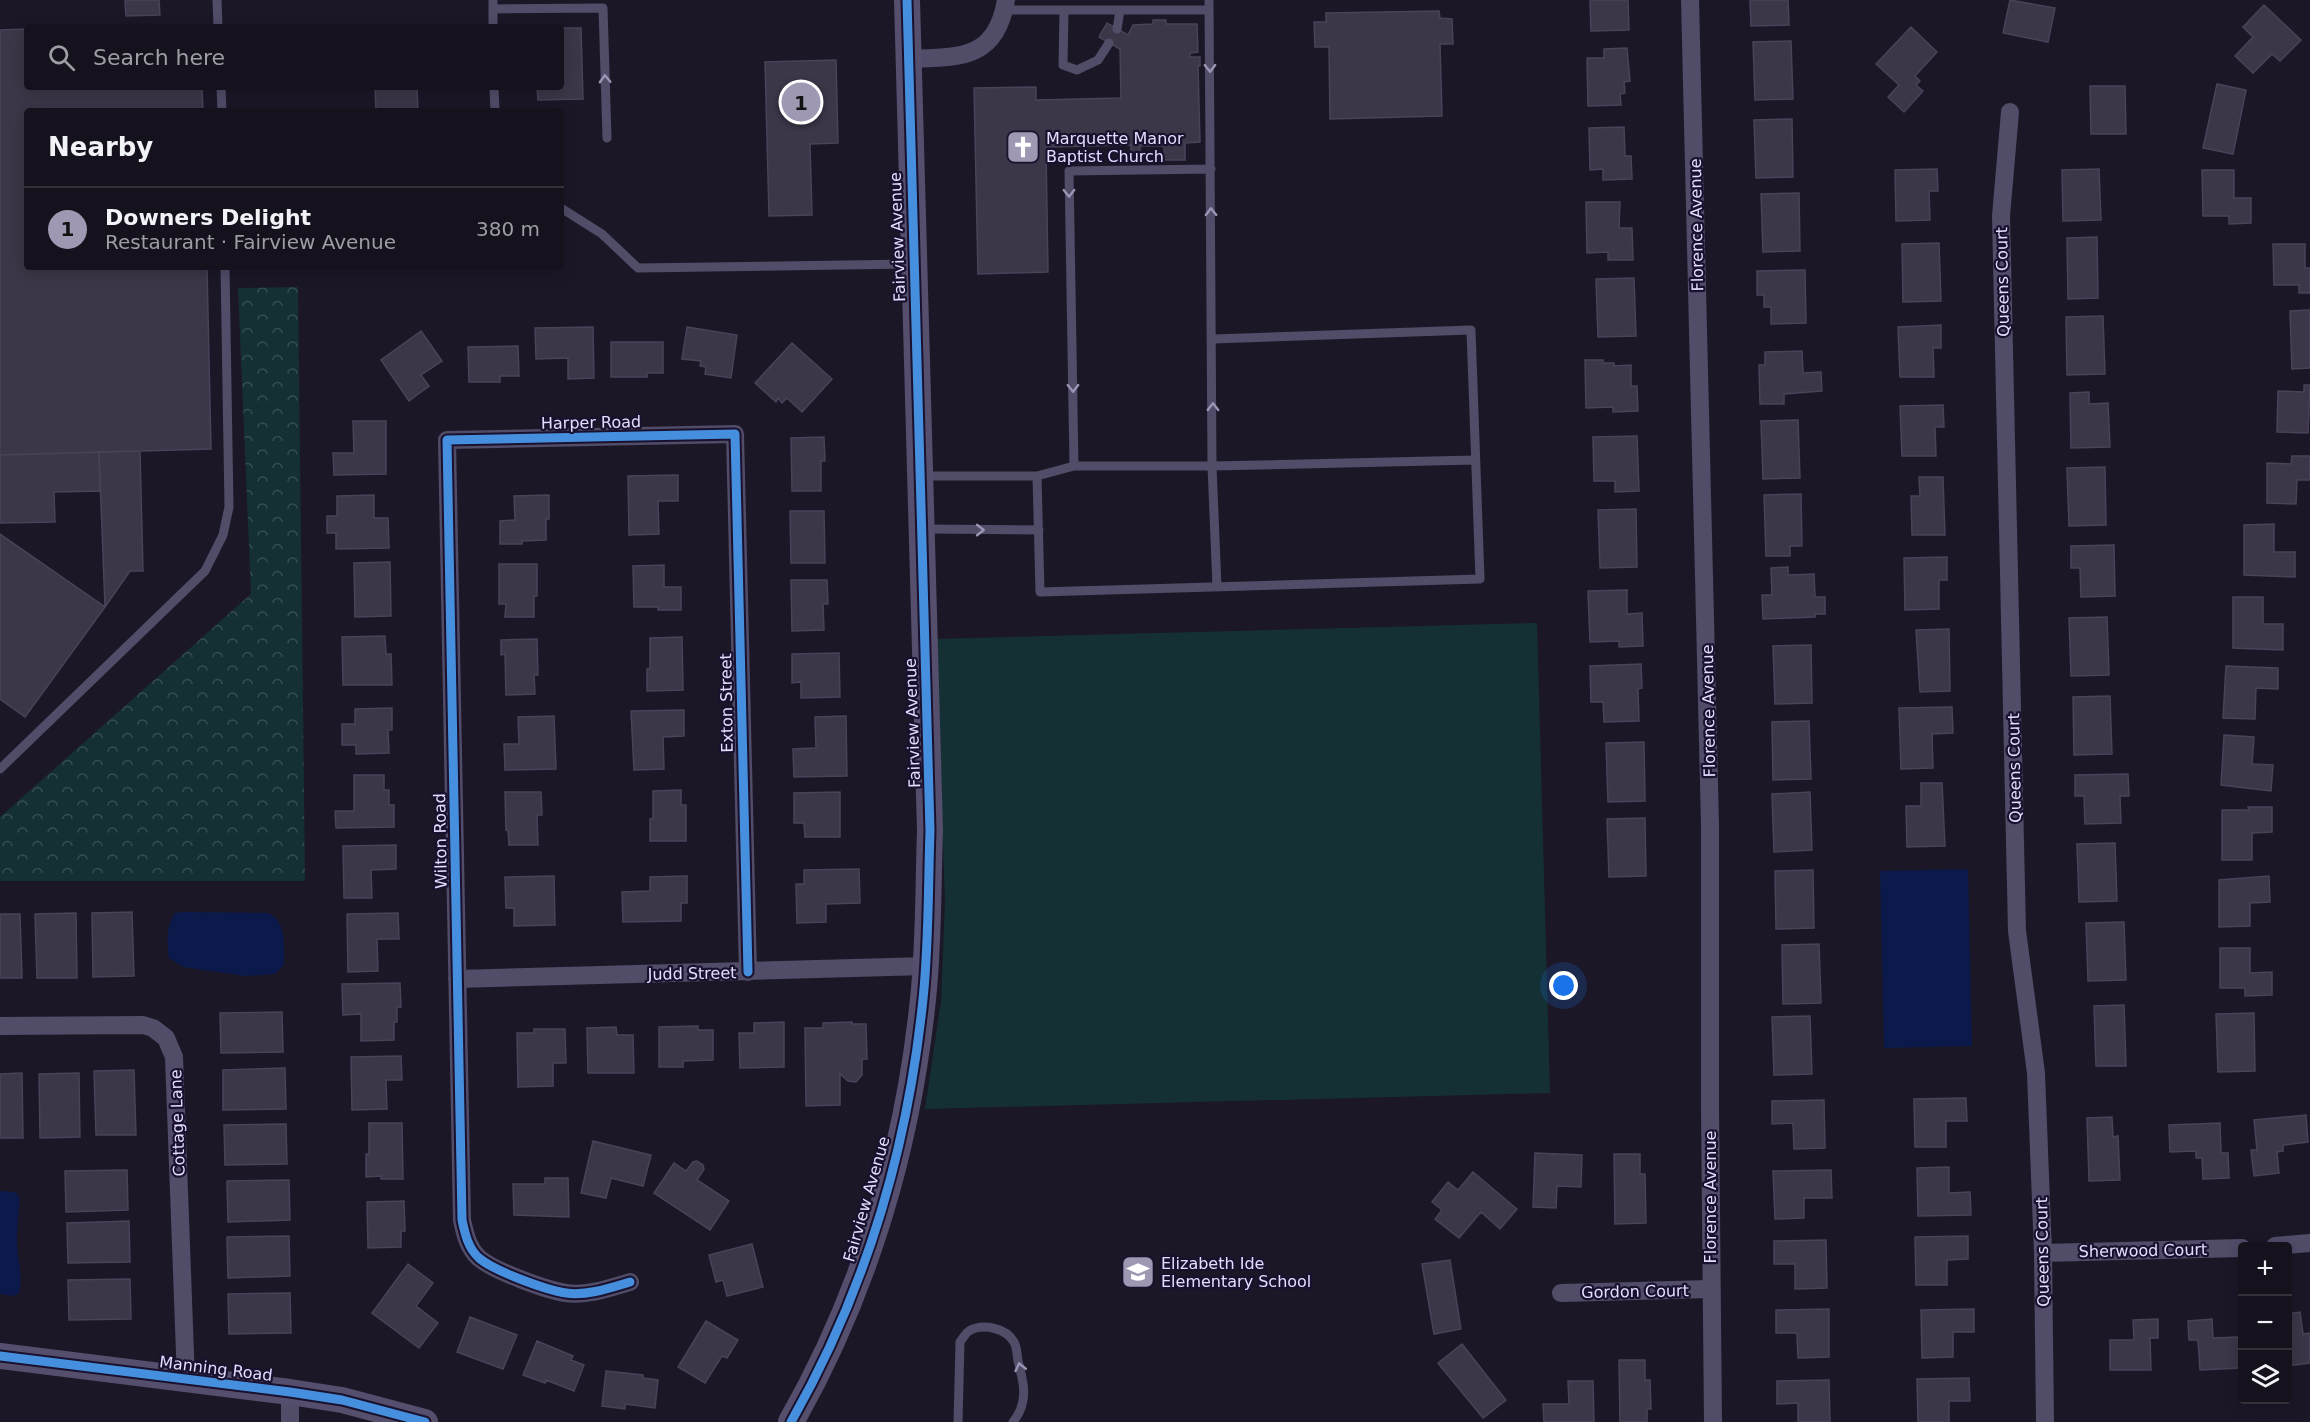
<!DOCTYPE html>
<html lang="en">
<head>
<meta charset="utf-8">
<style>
  body { margin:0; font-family:"DejaVu Sans",sans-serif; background:#1e1a26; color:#f1f3f6 }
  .controls { position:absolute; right:18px; bottom:18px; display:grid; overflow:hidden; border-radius:6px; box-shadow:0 3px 15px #0003 }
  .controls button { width:54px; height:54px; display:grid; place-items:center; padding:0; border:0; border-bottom:2px solid #34313b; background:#15111d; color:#f1f3f6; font:30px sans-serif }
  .you { position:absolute; left:1564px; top:986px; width:21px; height:21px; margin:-15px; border:4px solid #fff; border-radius:50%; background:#1a73e8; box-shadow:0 0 0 9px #1a73e833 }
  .badge { display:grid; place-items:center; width:39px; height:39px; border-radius:50%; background:#9f98b3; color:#111; font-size:20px; font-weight:700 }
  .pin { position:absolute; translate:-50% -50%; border:3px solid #fff; box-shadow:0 2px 6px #0006 }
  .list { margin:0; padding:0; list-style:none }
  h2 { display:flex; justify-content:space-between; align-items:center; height:78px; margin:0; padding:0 24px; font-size:26px }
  h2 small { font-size:20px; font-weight:400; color:#9d9da4 }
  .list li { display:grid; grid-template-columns:39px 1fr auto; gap:18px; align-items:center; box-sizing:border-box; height:84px; padding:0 24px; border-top:2px solid #34313b }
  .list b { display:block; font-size:22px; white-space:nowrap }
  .list p { margin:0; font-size:20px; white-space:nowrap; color:#9d9da4 }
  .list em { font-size:20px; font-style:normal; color:#9d9da4 }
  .icon { flex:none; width:33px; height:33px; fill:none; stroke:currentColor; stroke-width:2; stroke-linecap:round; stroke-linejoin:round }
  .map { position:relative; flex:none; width:2310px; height:1422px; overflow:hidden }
  .search { position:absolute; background:#15111d; box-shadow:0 3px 15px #0003; left:24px; top:24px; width:540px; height:66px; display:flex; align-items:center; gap:15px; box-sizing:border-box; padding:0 21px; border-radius:6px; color:#9d9da4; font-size:22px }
  .panel { position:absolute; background:#15111d; box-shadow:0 3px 15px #0003; left:24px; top:108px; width:540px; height:162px; border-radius:6px }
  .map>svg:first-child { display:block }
  .forest { fill:url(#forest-crowns) }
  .park { fill:#143035 }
  .water { fill:#0b1a4a }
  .building { fill:#3c3648; stroke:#494259; stroke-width:1.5 }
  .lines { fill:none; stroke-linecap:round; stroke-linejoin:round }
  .lane { stroke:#514c68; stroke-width:9 }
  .street { stroke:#514c68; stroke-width:18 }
  .secondary { stroke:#554f6d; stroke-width:26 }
  .cycleway-casing { stroke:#19112d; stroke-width:13 }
  .cycleway { stroke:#468fdf; stroke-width:9 }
  .oneway { stroke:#9b94b4 }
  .labels { text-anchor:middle; stroke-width:4.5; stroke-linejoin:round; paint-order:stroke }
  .poi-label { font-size:16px; fill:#e5ddff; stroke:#19112d; text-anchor:start }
  .street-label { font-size:16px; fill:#e5ddff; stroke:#19112d }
</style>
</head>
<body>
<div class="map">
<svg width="2310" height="1422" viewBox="0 0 2310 1422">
  <defs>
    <pattern id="forest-crowns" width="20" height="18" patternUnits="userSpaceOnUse" patternTransform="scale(1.5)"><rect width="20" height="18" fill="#143035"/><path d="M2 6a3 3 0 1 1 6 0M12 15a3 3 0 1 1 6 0" fill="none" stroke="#364e53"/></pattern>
  </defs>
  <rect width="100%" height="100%" fill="#1c1727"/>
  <!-- forest -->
  <path class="forest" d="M298 287 305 881H0V817L251 594 238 288Z"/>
  <!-- park -->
  <path class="park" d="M1537 623 1550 1093 925 1109 941 1001 945 902 936 639Z"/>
  <!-- water -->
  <path class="water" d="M1968 869 1972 1046 1884 1048 1880 871Z
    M184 912 268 913C287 921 284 947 284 965L275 974 245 976 183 967 169 958C167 943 166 925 175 913Z
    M0 1191 15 1192 20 1198C19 1211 17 1224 17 1237 16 1255 24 1276 19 1293L14 1296 0 1294Z"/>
  <!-- building -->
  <path class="building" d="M125 0H159L160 15 126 16Z
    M1590 0H1628L1629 30 1591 31Z
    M1750 0H1788L1789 25 1751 26Z
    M2010 0 2055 8 2048 42 2003 33Z
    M2264 5 2301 40 2280 61 2272 54 2253 73 2235 56 2253 37 2243 27Z
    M1439 11 1440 18 1452 19 1453 44H1440L1442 116 1330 119 1329 47H1315L1314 22H1326V13Z
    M1153 20H1166V24H1197L1198 52 1190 53V57H1200V66H1198L1200 142 1185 143V160H1164V146H1140V152H1131V145L1046 147 1048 272 978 274 974 88 1036 87V100L1121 98 1120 49 1099 37 1107 23 1128 35 1133 25 1153 24Z
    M1911 27 1937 52 1915 76 1920 81 1916 85 1923 91 1904 112 1888 97 1899 85 1876 64Z
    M561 28H581L583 99 538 100 537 87H561Z
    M27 29V87H202L203 111H27V267H207L211 449 0 455V30Z
    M1791 41 1793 99 1755 100 1753 42Z
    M1627 48 1630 81 1624 82 1625 93 1620 94 1621 105 1588 106 1587 58H1604V49Z
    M836 60 838 143 810 144 812 215 769 216 765 62Z
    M2217 84 2246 90 2233 154 2203 148Z
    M2090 86H2125L2126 134H2091Z
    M375 87H417L418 111H376Z
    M1792 119 1793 177 1756 178 1754 120Z
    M1624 127 1625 156H1631L1632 179 1603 180V169L1590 170 1589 128Z
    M1937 169 1938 191H1929L1930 220 1896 221 1895 170Z
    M2099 169 2101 220 2063 221 2062 170Z
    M2202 170H2234V198H2251V223L2229 224V216H2203Z
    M1799 193 1800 251 1763 252 1761 194Z
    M1586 202H1620L1619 228H1632L1633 260H1608V252L1587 253Z
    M2097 237 2098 298 2068 299 2067 238Z
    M1939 243 1941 301 1903 302 1902 244Z
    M2273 244H2305V268H2310V293H2299V285H2274Z
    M1805 270 1806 323 1771 324V307H1764V295H1757V271Z
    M1634 278 1636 336 1598 337 1596 279Z
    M2310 310V368L2292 369 2290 311Z
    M2103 316 2105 374 2067 375 2066 317Z
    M1941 325V348H1933L1934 377H1900L1898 327Z
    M593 327 594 378 568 379V358L536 359 535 328Z
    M687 327 737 335 731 378 705 374 706 367 700 366 701 361 682 359Z
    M421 331 442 361 421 375 429 386 409 401 381 360Z
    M611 342H663V373H647V377H611Z
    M792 343 832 379 802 412 787 398 782 403 778 398 776 402 755 383Z
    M518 346 519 376H500V382H469L468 347Z
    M1802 351 1803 373 1821 372 1822 391 1784 394V404H1760L1759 365H1765V352Z
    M1585 360H1603V363H1614V366L1631 365V386H1637L1638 411 1613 412V407L1586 408Z
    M2304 385H2310L2308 433 2277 432 2278 391 2304 392Z
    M2089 392V404L2108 403 2110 447 2071 448 2070 393Z
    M1943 405 1944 427H1935L1936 456H1902L1900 406Z
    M1798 420 1800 478 1763 479 1761 421Z
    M353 421H386V474L334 475 333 453H354Z
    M1637 436 1639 491 1615 492V481H1594L1593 437Z
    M824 437 825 461H821V491H792L791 438Z
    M140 451 143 571H130L105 607 99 452Z
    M99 452 100 491 54 492 55 522 0 523V455Z
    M2292 456H2310V480H2297L2296 504 2267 503V463L2291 464Z
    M2105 467 2106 525 2069 526 2067 468Z
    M678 475V501H658L659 534 629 535 628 476Z
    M1919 477H1943L1945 535H1912L1911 496H1920Z
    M1801 494 1802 546H1790V556H1766L1764 495Z
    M374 495V518H388L389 548 336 549V533H327V516H337V496Z
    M549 495V519H546V540L522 541V544H500V521L515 520 514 496Z
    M1636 509 1637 567 1600 568 1598 510Z
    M790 511H824L825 563H791Z
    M2274 524V552H2295V577L2244 575V525Z
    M0 534 105 607 25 717 0 699Z
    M2114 545 2115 596 2081 597 2080 568H2071V546Z
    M1947 557V580H1939V609L1905 610 1904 558Z
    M390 562 391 616 355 617 354 563Z
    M499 564H537V596H534V617H505L506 604H499Z
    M664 565V587H681V610H658V607H634L633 566Z
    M1788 567V575L1814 574 1815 597H1825V614H1815V617L1763 619 1762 595H1772L1771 568Z
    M791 580H827L828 604H823L824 630 792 631Z
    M1627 590V614L1642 613 1643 646 1619 647V641L1590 642 1588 591Z
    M2233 597H2263V624H2283V650L2233 648Z
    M2107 617 2109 675 2071 676 2069 618Z
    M1949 629 1950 691 1920 692 1916 630Z
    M385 636 386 654H391L392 685H343L342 637Z
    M682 637 683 690 647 691V669H650V638Z
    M537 639 538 675H534L535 694 506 695 505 654 501 655V640Z
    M1811 645 1812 703 1775 704 1773 646Z
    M839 653 840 697 801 698V682L792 683V654Z
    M1641 664 1642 688 1638 689 1639 721 1604 722 1603 702H1591L1590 666Z
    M2226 666 2278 668V689L2256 688 2255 719 2223 718Z
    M2110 696 2112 754 2074 755 2073 697Z
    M1952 707 1953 733 1932 734 1933 768 1901 769 1899 708Z
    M392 708V730H388L389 753 356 754V745H342V724H355V709Z
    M684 710V736L663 737 664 769 634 770 631 711Z
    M554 716 556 769 505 770 504 744H519L518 717Z
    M846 716 847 776 794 777 793 749 816 748 815 717Z
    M1809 721 1811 779 1773 780 1772 722Z
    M2224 735 2254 737 2252 764 2273 765 2271 791 2221 785Z
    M1644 742 1645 801 1608 802 1606 743Z
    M2128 774 2129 796H2120L2121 823 2085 824 2084 796H2075V775Z
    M354 775H384V790H389V805H394V827L336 828 335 811H354Z
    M1921 783H1942L1945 846 1907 847 1906 806H1921Z
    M681 790V805H686V841H650V819L653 818V791Z
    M505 792H541L542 815H537L538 845H509L508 830H506Z
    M840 792V837H805L804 823H794V793Z
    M1810 792 1812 850 1774 852 1772 794Z
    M2248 807H2272V832L2252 833V860H2222V810H2249Z
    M1645 818 1646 876 1609 877 1607 819Z
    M2115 843 2117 901 2079 902 2077 844Z
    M396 845V869L371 870 372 898H344L343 846Z
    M859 869 860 903 826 904V922L797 923 796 884H804V870Z
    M1813 870 1814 928 1776 929 1775 871Z
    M554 876 555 925 514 926V908H506L505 877Z
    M687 876V903H681V921L623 922 622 892 650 891V877Z
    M2269 876 2270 902 2250 903V926L2219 927V880Z
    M132 912 134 976 93 977 92 913Z
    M76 913 77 978H37L35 914Z
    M398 913 399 939H377L378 971 348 972 347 914Z
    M0 914H20L22 978H0Z
    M2124 922 2126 980 2088 981 2086 923Z
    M1819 944 1821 1003 1783 1004 1782 945Z
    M2220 948H2250V973L2272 972V995L2245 996V988H2220Z
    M400 983 401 1007H397V1022H394V1040L361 1041V1014L343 1015 342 984Z
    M2124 1005 2126 1066H2096L2094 1006Z
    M282 1012 283 1052 221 1053 220 1013Z
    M2254 1013 2255 1071 2218 1072 2216 1014Z
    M1810 1016 1812 1074 1774 1075 1772 1017Z
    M784 1022V1067L740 1068 739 1033H754V1023Z
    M852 1022V1024H866L867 1059H862V1075L856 1082 848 1081 840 1074V1105L806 1106 805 1028H823V1023Z
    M698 1026V1030H713V1060L683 1061V1067H659V1027Z
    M616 1027 617 1035H633L634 1073H588L587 1028Z
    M534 1029H565L566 1063H553V1086L518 1087 517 1033H534Z
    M401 1056 402 1080H386L387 1109 352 1110 351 1057Z
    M285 1068 286 1109 223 1110V1070Z
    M134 1070 136 1135H96L94 1071Z
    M22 1073 23 1138H0V1074Z
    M79 1073 80 1137 40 1138 39 1074Z
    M1966 1098 1967 1121H1946V1147H1915L1914 1099Z
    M1824 1100 1825 1148 1794 1149 1793 1123 1772 1124V1101Z
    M2306 1115 2308 1142 2283 1145V1151L2277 1152 2279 1173 2254 1176 2251 1150H2257L2254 1120Z
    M2112 1117 2113 1137 2118 1136 2120 1180 2089 1181 2087 1118Z
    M369 1123H402L403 1179H381V1176L366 1177V1154H369Z
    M2220 1123 2221 1153H2228L2229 1178 2203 1179 2202 1158H2196V1151L2170 1152 2169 1125Z
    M286 1124 287 1164 225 1165 224 1125Z
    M593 1141 651 1155 643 1186 611 1178 606 1198 581 1193Z
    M1535 1153 1582 1155 1581 1187 1557 1186 1556 1208 1533 1207Z
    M1614 1154H1640V1174H1645L1646 1223 1615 1224Z
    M697 1161 703 1165 704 1169 697 1180 729 1201 710 1230 654 1193 674 1163 686 1171 693 1162Z
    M1949 1167V1193L1970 1192 1971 1215 1918 1216 1917 1168Z
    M127 1170 128 1210 66 1212 65 1171Z
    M1831 1170 1832 1198H1804V1218L1775 1219 1773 1171Z
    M1473 1172 1517 1209 1500 1229 1481 1212 1459 1238 1435 1219 1442 1210 1432 1202 1448 1182 1458 1190Z
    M545 1178H568L569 1217 514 1215 513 1184H545Z
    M289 1180 290 1220 228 1222 227 1181Z
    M404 1201 405 1231H401V1247L368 1248 367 1202Z
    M129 1221 130 1262 68 1263 67 1223Z
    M289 1236 290 1276 228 1278 227 1237Z
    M1968 1236V1259L1947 1260V1285H1916L1915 1237Z
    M1826 1240 1827 1288 1795 1289V1264H1774V1241Z
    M752 1244 763 1287 727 1296 723 1280 716 1282 709 1255Z
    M1450 1260 1461 1329 1434 1334 1422 1264Z
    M408 1264 433 1283 416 1306 438 1323 419 1348 372 1313Z
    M130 1279 131 1319 69 1320 68 1280Z
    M290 1293 291 1333 229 1334 228 1294Z
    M1829 1309V1357L1798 1358 1797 1333H1776V1310Z
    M1974 1309V1332H1953V1357L1922 1358 1921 1310Z
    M2300 1312 2303 1334 2310 1333V1363L2288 1366V1314Z
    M470 1317 517 1335 503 1369 457 1352Z
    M2158 1319V1338H2150L2151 1370H2110V1340H2134L2133 1320Z
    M2212 1319 2213 1338 2238 1337 2240 1368 2200 1370 2198 1340H2189L2188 1321Z
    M706 1321 738 1340 727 1358 722 1356 705 1383 678 1367Z
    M537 1341 573 1356 571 1360 584 1365 574 1391 546 1380 545 1383 523 1375Z
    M1462 1344 1506 1400 1483 1418 1438 1363Z
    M1619 1360H1645V1380H1650L1651 1409H1647V1422H1620Z
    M606 1371 643 1375V1378L658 1380 655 1408 625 1404V1409L602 1406Z
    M1969 1378 1970 1401H1949V1422H1918L1917 1379Z
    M1829 1380 1830 1422H1798V1403L1777 1404V1381Z
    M1568 1381H1593L1594 1422H1544L1543 1404H1569Z"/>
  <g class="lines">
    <!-- lane -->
    <path class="lane" d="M217 0 218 27
      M493 0V27
      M1209 0 1212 466 1217 587
      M493 9 603 8 607 138
      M1004 10H1209
      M1064 10 1063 65 1077 70 1098 60 1109 43
      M1117 29 1120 10
      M221 87 222 111
      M494 87 495 111
      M561 208 602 234 638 268 913 264
      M1074 466 1069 171 1211 169
      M921 476H1037L1074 466H1212L1475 460
      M1037 476 1040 592 1480 579 1471 330 1213 339
      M924 529 1039 530
      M0 769 205 571 223 535 229 507 225 267
      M958 1422 960 1342C963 1338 965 1334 969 1331 983 1323 1006 1328 1014 1342 1017 1347 1017 1355 1018 1361 1024 1383 1029 1402 1013 1422"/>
    <!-- street -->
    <path class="street" d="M1690 0 1710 824V1109L1713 1422
      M907 59C958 57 996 61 1006 0
      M2010 112 2001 216 2017 931 2036 1073 2043 1253 2045 1422
      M457 979 926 966
      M0 1026 143 1025 153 1028 166 1038 174 1057 186 1380
      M2275 1246 2310 1243
      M2043 1253 2242 1248
      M630 1282C610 1288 587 1296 566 1293 546 1290 494 1271 479 1258 468 1248 465 1234 462 1220L447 440 735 434 748 972
      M1561 1293 1710 1289
      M290 1392V1422"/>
    <!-- secondary -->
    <path class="secondary" d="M0 1356 290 1392 342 1400 425 1422
      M791 1422C865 1292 908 1147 923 999 929 944 928 887 930 831L907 0"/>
    <defs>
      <path id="cycleway" d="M630 1282C610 1288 587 1296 566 1293 546 1290 494 1271 479 1258 468 1248 465 1234 462 1220L447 440 735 434 748 972
        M0 1356 290 1392 342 1400 425 1422
        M791 1422C865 1292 908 1147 923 999 929 944 928 887 930 831L907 0"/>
    </defs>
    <!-- cycleway casing -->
    <use href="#cycleway" class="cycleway-casing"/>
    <!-- cycleway -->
    <use href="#cycleway" class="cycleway"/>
  </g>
  <!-- one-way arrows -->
  <defs><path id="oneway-chevron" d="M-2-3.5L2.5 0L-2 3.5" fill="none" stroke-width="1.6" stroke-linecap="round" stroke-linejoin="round" transform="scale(1.5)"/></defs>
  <g class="oneway">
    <use href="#oneway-chevron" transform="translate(1210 68) rotate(89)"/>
    <use href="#oneway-chevron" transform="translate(605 79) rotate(-92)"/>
    <use href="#oneway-chevron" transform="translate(1069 193) rotate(89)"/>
    <use href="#oneway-chevron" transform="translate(1211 212) rotate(-91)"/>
    <use href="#oneway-chevron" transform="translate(1073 388) rotate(89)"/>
    <use href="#oneway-chevron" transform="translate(1213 407) rotate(-90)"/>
    <use href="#oneway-chevron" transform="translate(980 530)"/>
    <use href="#oneway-chevron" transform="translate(1020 1367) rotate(-103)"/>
  </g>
  <!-- icons -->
  <defs>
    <symbol id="church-square" viewBox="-11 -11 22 22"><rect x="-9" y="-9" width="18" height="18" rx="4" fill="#9f98b3" stroke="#19112d"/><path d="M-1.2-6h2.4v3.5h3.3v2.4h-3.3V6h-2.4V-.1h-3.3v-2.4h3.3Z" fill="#fff"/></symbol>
    <symbol id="school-square" viewBox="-11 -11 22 22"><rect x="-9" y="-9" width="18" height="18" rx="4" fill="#9f98b3" stroke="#19112d"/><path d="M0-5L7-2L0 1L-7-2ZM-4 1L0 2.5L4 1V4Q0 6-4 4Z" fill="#fff"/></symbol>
  </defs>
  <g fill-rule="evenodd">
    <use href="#church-square" x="1004" y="128" width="38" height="38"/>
    <use href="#school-square" x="1119" y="1253" width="38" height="38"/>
  </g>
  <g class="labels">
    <!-- poi labels -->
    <g class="poi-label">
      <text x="1046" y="144">Marquette Manor<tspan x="1046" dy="18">Baptist Church</tspan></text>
      <text x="1161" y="1269">Elizabeth Ide<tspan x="1161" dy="18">Elementary School</tspan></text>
    </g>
    <!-- street labels -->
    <g class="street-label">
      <text transform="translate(1696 225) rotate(-91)" y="6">Florence Avenue</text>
      <text transform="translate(897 237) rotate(-92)" y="6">Fairview Avenue</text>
      <text transform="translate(2002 282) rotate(-91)" y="6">Queens Court</text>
      <text transform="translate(591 422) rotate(-1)" y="6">Harper Road</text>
      <text transform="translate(726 703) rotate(-91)" y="6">Exton Street</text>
      <text transform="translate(1708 711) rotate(-91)" y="6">Florence Avenue</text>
      <text transform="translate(912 723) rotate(-92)" y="6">Fairview Avenue</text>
      <text transform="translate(2014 768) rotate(-91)" y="6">Queens Court</text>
      <text transform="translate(440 841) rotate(-91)" y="6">Wilton Road</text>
      <text transform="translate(692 973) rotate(-1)" y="6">Judd Street</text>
      <text transform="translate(177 1123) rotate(-92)" y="6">Cottage Lane</text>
      <text transform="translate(1710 1197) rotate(-90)" y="6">Florence Avenue</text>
      <text transform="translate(866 1199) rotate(-74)" y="6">Fairview Avenue</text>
      <text transform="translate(2143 1250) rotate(-1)" y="6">Sherwood Court</text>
      <text transform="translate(2042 1252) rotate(-91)" y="6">Queens Court</text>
      <text transform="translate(1635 1291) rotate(-1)" y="6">Gordon Court</text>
      <text transform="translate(216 1368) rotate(7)" y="6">Manning Road</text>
    </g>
  </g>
</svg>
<div class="controls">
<button>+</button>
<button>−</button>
<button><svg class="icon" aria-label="layers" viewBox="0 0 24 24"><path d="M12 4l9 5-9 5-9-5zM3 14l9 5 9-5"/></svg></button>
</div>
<div class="you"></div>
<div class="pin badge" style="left:801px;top:102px">1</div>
<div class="search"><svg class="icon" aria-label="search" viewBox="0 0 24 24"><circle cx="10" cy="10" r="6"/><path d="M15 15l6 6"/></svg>Search here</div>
<section class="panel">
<h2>Nearby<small></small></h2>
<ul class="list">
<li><span class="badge">1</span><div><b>Downers Delight</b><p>Restaurant · Fairview Avenue</p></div><em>380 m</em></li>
</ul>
</section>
</div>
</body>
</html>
